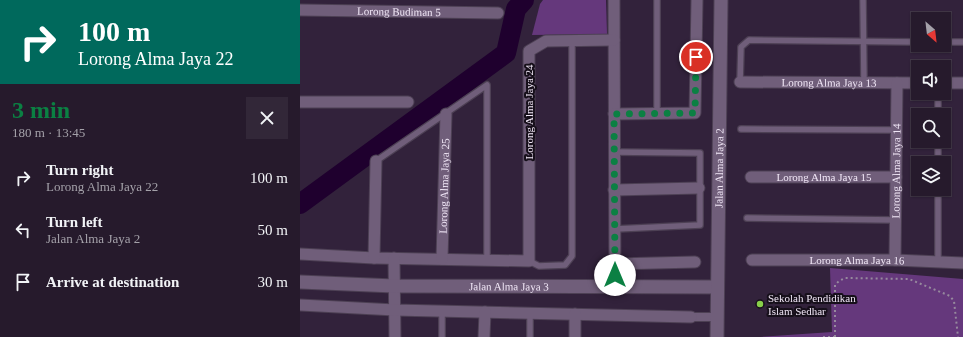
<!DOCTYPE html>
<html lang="en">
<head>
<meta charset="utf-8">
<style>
  body { margin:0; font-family:"Times New Roman",serif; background:#322738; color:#f1f3f6; height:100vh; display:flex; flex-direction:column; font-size:15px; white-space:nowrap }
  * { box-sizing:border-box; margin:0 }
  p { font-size:13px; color:#a4a1a9 }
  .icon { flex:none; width:22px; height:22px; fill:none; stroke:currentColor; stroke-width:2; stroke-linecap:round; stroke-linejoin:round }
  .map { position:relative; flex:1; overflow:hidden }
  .side { display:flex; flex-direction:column; background:#261a2c; width:300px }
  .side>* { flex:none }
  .banner { background:#00695c; color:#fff; overflow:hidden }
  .needle { width:26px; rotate:152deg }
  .tools { position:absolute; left:611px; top:12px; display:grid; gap:8px }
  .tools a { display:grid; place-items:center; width:40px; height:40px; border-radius:0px; background:#261a2c; box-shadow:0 1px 3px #0004,0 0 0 1px #423848; font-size:20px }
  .pin { position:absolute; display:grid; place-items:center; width:34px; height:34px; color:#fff; margin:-17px; border:2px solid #fff; border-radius:50%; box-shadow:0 1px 4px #0007 }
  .me { position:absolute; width:44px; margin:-22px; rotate:0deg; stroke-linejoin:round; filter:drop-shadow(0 0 3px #0008) }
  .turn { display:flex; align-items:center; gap:14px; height:84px; padding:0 12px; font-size:18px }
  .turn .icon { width:52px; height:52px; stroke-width:2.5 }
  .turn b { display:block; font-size:28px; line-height:34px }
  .round { display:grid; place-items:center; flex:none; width:42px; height:42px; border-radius:0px; background:#322738 }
  .head { display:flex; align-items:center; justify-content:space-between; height:68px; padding:0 12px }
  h1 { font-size:24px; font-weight:800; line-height:30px; color:#0b8043 }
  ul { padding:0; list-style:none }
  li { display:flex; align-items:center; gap:12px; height:52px; padding:0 12px }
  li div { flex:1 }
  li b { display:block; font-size:15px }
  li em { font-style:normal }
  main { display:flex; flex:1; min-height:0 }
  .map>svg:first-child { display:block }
</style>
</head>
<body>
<main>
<section class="side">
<div class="banner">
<div class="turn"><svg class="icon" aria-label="right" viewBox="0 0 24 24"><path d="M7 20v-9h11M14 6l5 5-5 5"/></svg><div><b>100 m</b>Lorong Alma Jaya 22</div></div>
</div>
<div class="head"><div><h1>3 min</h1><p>180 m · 13:45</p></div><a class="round"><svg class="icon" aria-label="close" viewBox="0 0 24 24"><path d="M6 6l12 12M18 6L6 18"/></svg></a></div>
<ul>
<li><svg class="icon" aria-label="right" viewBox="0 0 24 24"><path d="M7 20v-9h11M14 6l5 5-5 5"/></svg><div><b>Turn right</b><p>Lorong Alma Jaya 22</p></div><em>100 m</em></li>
<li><svg class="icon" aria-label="left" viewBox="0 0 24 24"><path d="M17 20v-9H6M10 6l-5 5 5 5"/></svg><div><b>Turn left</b><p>Jalan Alma Jaya 2</p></div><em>50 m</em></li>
<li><svg class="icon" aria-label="arrive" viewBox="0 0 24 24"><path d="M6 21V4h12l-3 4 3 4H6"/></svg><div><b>Arrive at destination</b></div><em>30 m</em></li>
</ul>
</section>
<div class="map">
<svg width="663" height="337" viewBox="0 0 663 337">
  <rect width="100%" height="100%" fill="#32223b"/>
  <g fill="#65387c">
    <path d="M243,0H306L307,34L232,35L240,4Z"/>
    <path d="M530,268L663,279V337H460L532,332Z"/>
  </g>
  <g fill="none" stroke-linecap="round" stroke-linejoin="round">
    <path stroke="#1f002e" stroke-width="20" d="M0,204L206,53L216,9L224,0"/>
    <g stroke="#4d4054" stroke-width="8">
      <g id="service">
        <path d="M563,0L564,82"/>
        <path d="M644,42H663"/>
        <path d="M440,82L441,47L449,40L618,42"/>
        <path d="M638,93V115"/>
        <path d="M357,114V0"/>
        <path d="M441,129L597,130"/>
        <path d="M638,141V163"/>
        <path d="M314,152L400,153V225L315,229"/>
        <path d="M76,161L187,85V260"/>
        <path d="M638,189V261"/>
        <path d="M447,218L595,220"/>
        <path d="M229,261L239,266L265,265L272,256V40"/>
        <path d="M142,337V311"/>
        <path d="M230,337V313"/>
      </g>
    </g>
    <g stroke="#4d4054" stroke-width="10">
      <path id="pedestrian" d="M391,317H417"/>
    </g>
    <g stroke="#4d4054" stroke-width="13">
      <g id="minor">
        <path d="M314,0L315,286"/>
        <path id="s1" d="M0,10L198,13"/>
        <path id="s2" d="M440,82L618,83"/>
        <path d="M644,83H663"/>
        <path d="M0,102H108"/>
        <path d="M314,114L395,113L397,0"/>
        <path id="s3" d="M451,177H596"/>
        <path d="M314,190L399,188"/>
        <path d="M0,254L74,258L229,261V51L246,41L314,40"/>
        <path d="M74,258L76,161"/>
        <path d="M94,258L95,337"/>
        <path id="s4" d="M142,259L146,114"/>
        <path id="s5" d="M452,260H595L663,263"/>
        <path id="s6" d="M595,260L597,83"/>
        <path d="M315,264L395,262"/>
        <path d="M0,305L95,310L391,317"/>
        <path d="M184,337L185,312"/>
        <path d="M275,337V314"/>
      </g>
    </g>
    <g stroke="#4d4054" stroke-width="15">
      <g id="tertiary">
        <path id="s7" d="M0,282L94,286L417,287"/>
        <path id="s8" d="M417,337L421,0"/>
      </g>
    </g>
    <g stroke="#96899d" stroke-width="2" stroke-dasharray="2 3" stroke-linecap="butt">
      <path d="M523,337H535"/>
      <path d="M535,337V285L539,281L545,278L609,279L650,296L654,301L658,337"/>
    </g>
    <use href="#service" stroke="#705e7a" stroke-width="5.5"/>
    <use href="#pedestrian" stroke="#705e7a" stroke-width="8"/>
    <use href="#minor" stroke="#705e7a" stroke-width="11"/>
    <use href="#tertiary" stroke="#705e7a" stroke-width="13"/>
  </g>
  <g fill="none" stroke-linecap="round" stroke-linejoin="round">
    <path stroke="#0b8043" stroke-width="7" stroke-dasharray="0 12.6" d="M315,275L314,114L395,113L396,57"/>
  </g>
  <circle fill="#88cf4a" stroke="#160f1a" stroke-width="1.5" cx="460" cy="304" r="4"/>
  <g text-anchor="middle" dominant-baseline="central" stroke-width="4" stroke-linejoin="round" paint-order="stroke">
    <g font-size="11" fill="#f0e6f6" stroke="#160f1a">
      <text stroke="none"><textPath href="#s1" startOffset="99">Lorong Budiman 5</textPath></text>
      <text stroke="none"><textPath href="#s2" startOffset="89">Lorong Alma Jaya 13</textPath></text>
      <text transform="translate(229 112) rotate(-90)">Lorong Alma Jaya 24</text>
      <text stroke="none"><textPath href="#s8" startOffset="169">Jalan Alma Jaya 2</textPath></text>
      <text stroke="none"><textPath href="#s6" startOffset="89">Lorong Alma Jaya 14</textPath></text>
      <text stroke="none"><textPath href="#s3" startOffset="73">Lorong Alma Jaya 15</textPath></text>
      <text stroke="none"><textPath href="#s4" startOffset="73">Lorong Alma Jaya 25</textPath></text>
      <text stroke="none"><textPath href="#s5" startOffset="105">Lorong Alma Jaya 16</textPath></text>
      <text stroke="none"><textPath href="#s7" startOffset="209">Jalan Alma Jaya 3</textPath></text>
    </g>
    <g font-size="11" fill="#f0e6f6" stroke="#160f1a" text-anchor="start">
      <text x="468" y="298">Sekolah Pendidikan<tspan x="468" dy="13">Islam Sedhar</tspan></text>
    </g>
  </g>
</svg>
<div class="tools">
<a><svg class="needle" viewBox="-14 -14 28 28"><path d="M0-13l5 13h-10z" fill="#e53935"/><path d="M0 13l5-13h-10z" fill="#a4a1a9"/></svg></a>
<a><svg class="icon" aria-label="sound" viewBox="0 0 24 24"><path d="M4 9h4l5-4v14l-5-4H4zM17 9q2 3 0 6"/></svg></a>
<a><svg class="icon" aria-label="search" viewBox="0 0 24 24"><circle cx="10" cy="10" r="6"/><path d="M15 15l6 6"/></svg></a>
<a><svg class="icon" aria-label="layers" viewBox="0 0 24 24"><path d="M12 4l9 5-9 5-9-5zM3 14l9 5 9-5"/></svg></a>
</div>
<div class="pin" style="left:396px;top:57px;background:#d93025"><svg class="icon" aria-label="arrive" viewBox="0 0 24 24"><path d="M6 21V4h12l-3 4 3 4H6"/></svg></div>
<svg class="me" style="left:315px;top:275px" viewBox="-20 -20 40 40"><circle r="19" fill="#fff"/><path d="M0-13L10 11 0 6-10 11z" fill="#0b8043"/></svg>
</div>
</main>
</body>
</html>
